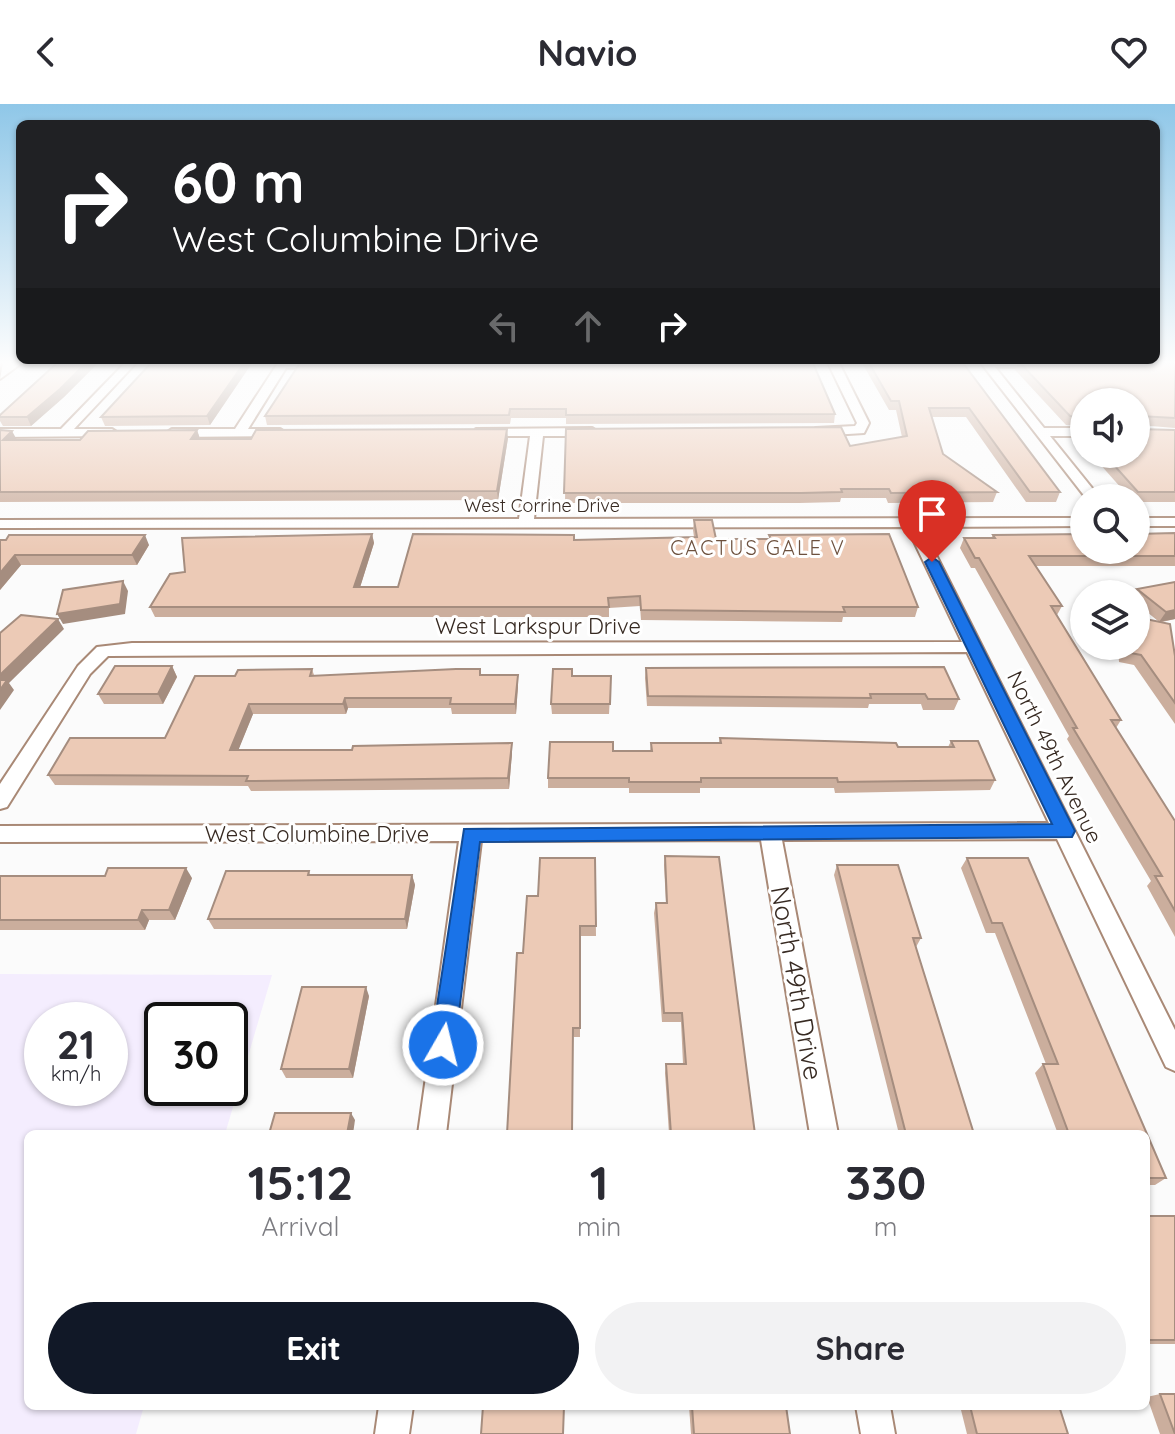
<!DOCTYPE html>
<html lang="en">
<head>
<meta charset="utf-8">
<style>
  body { margin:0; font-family:Quicksand,sans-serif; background:#f2f2f3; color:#2b2b33; height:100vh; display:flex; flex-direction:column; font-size:30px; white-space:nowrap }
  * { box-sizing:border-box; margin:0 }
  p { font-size:26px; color:#7c7c81 }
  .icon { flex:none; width:44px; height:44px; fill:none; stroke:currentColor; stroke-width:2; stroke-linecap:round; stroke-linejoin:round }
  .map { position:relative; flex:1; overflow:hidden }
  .side { position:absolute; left:24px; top:1026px; width:1126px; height:280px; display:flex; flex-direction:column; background:#fff; border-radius:12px; box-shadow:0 2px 6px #0004 }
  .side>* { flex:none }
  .guide { position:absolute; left:16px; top:16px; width:1144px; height:244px; border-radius:12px; box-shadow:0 2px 6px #0004; background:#202124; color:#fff; overflow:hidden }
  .controls { position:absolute; left:1070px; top:284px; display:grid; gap:16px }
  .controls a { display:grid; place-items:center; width:80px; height:80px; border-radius:50%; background:#fff; box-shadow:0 2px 6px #0004; font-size:40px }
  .speed { position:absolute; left:24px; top:898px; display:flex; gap:16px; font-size:40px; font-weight:700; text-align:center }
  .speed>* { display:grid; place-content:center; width:104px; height:104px; border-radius:50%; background:#fff; box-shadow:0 2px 6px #0004; line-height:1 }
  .speed small { font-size:20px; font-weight:400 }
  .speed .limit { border:4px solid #111; border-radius:12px; background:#fff; color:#111 }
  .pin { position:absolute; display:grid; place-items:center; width:68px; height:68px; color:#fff; margin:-82px -34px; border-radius:50% 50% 50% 0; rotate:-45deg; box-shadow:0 0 8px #0007 }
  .pin .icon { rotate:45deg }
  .me { position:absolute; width:88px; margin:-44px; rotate:8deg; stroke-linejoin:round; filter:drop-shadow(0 0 6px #0008) }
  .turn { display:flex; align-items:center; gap:28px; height:168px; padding:0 24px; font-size:36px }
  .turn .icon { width:104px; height:104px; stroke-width:2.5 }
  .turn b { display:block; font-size:56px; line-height:68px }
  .lanes { display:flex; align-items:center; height:76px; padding:0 24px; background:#0003; justify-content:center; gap:40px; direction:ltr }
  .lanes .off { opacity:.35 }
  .eta { display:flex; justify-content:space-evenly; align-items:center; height:136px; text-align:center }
  .eta b { font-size:48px; font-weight:700; line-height:56px }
  .button { display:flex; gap:16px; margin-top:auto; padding:16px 24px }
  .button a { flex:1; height:92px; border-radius:48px; background:#111827; color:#fff; font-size:32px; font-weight:700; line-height:92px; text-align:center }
  .button a+a { background:#f2f2f3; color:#2b2b33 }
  header { display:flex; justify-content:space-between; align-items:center; height:104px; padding:0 24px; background:#fff; font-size:36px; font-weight:700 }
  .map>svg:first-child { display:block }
</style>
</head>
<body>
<header><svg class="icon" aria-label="back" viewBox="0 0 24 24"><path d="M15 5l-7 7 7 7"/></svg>Navio<svg class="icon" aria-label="heart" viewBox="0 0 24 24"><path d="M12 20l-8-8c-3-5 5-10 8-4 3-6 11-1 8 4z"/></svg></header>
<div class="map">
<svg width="1175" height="1330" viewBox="0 0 1175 1330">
  <rect width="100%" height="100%" fill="#fbfbfb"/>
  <path fill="#f4edfe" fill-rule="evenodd" d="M0,870L272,871L225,1030H28V1302H144L136,1330H0ZM42,916H110V984H42ZM162,916H230V984H162Z"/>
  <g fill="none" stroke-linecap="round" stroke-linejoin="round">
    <g stroke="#a98976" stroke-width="4">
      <g id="minor">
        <path d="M125,259H136L74,325H112L118,329L116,332L0,333V325H61Z"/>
        <path d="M278,259L328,261L323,264H286L248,325H280L286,329L284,332L172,333L166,329L172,325H235Z"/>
        <path d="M828,259H839L869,319L864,329L816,332L810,328L816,324L855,322L857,319Z"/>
        <path d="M981,259H1047L1042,263H995L1044,324H1084V332H1050L1100,394H1086Z"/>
        <path d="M476,325L592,324L598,328L592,332H543L534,415L1084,414V422L922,423L1175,926V967L1166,963L1057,735L782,736L838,1030H810L761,736L481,737L446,1030H418L459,737L0,738V722L1049,719L967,548L108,552L90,570L7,703L0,705V680L78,562L97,543L132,539L962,538L907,423L0,424V416L519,415L530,332H480L476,331Z"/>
        <rect x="1136" y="414" width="39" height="8"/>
        <path d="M379,1302H413L409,1330H375Z"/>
        <path d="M856,1302H890L895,1330H861Z"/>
      </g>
    </g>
    <g stroke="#a98976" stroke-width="4">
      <path id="primary" d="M3,259H22L0,275Z"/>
    </g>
    <use href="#minor" fill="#fff" fill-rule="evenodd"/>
    <use href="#primary" fill="#fff" fill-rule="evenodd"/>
  </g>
  <g fill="#cbae9d">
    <path d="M57,259H98L64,293L31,322H3L0,317V311Z"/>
    <path d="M151,259H252L210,321L105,322L101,313Z"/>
    <path d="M300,259L835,310L834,319L566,320V314H511L510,320L267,321L265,312Z"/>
    <path d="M862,259H963L1060,388L1056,398H1026L966,313H932L943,350L997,388L993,398L888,399L886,394H841L840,398L799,399H565L566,325L850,342L902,333L896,306H889Z"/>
    <path d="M1018,259H1175V324L1139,321L1138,325L1175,326V398H1136V394H1130L1091,350H1136L1084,298V322L1066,321L1015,266Z"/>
    <path d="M0,326L17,336H80L197,326L200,335L508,334L498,396L0,398Z"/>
    <path d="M1082,326H1084V342L1078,335Z"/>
    <path d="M694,416L716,435H769V431L918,503L915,513H843L842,518L641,516L640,502L609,504V513H155L150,503L185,468L372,430L374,439L360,483H398L574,436L694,433L693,426Z"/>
    <path d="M1175,429V462H1036L1062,502L1057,511L1121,616L1116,624L1175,717V833L1147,782L1151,777L1067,635L1069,632L975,464H971L960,444L964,434H991L993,431Z"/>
    <path d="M0,436L149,441L137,461H21L0,486Z"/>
    <path d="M1137,485L1175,515L1162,518L1175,552V620L1134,561L1119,558L1118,542H1136L1158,517L1136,499V490H1135Z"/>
    <path d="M172,562L177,573L163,600H104L98,590Z"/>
    <path d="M944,563L959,595L954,606H923L921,600H869L868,604L647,602L645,574L646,564Z"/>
    <path d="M312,565L314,571H518V581L516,610H452L451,604H348L346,610H253L238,646H352L512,639V649L509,685L251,687L248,682L55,681L48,671L165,634L235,572Z"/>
    <path d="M611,572L609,610H552L551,600Z"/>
    <path d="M720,634L898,643H948L951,637L995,676L990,686L835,689L834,684H700V689H629V684H548V674L613,647H650L651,639H719Z"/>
    <path d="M665,752L755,1030H669L665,969L666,960H683L681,918H662L654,809L656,799H666L664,761Z"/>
    <path d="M595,754L596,832H580V933H574L523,849L538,792Z"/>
    <path d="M967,754H1028L1166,1074L1155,1081H1146V1030H1058L1035,969L1043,960H1046L995,829H986L961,764Z"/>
    <path d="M837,761L921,834L916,843L974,1030H899L834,771Z"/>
    <path d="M309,767L310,771H412L415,781L407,825H214L208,815Z"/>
    <path d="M0,772L192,774L175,816H149L145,826H0Z"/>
    <path d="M369,892L353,974H286L281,965Z"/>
    <rect x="1146" y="1112" width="29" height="128"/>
    <path d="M1160,1290L1175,1330H1160L1147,1293Z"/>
    <path d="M689,1302H786L790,1330H691Z"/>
    <path d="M960,1302H1059L1068,1330H967Z"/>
  </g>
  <g fill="#a58d7f">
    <path d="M86,259H98L64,293L31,322L27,313Z"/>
    <path d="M244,259H252L210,321L207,312Z"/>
    <path d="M507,325L508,334L498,396L497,387Z"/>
    <path d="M197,326L200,335H191Z"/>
    <path d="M12,327L17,336H3Z"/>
    <path d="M372,430L374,439L357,493L354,483Z"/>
    <path d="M145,431L149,441L137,461L132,451Z"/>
    <path d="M15,451L21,461L0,486V469Z"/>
    <path d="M123,477L128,487L125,510L63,520L57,510Z"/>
    <path d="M1175,506V515L1159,518L1166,508Z"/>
    <path d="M58,515L64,525L9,579L14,586L0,606V571Z"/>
    <path d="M172,562L177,573L163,600L158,590Z"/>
    <path d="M518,571V581L516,610L515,600Z"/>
    <path d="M345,594L348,604L346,610L343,600Z"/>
    <path d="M249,600L253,610L234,657L230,646Z"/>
    <path d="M512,639V649L509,685L508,674Z"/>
    <path d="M186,764L192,774L175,816L169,806Z"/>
    <path d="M412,771L415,781L407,825L405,815Z"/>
    <path d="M142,806L149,816L145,826L138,816Z"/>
    <path d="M366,883L369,892L353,974L349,965Z"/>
    <path d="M351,1009L355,1016L353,1030H347Z"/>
  </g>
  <g fill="#eccab6" stroke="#a58d7f" stroke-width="2">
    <path d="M57,259H86L60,285L27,313H0V311Z"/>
    <path d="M151,259H244L207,312L101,313Z"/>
    <path d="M300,259H813L835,310L566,311V305H510L509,311L265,312Z"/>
    <path d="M869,259H963L1060,388H1030L969,304H929L943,350L997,388L891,389L889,385H841L842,388L801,389H564L566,325L841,323L850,342L907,332L899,297H891Z"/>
    <path d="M1020,259H1175V314L1140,312L1138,325L1175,326V388H1138L1104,350H1136V298H1084V313L1070,312Z"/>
    <path d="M507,325L497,387L0,388V326L12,327L3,336H80L88,327L197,326L191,335H251L256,326Z"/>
    <path d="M694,416H712L716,435H771L769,431L889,430L918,503H843L845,508L641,506L640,492L608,494L609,503H150L170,470L185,468L182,434L372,430L354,483H398L413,430L574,431V436L697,433Z"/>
    <path d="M1175,429V452H1029L1062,502H1051L1121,616H1111L1175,717V807L1155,772H1162L1073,624H1077L979,454H975L964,434H995L993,431L1084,430V446H1136V430Z"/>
    <path d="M9,431H145L132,451H15L0,469V436H6Z"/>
    <path d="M123,477L120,500L57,510L63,486Z"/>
    <path d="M1175,478V506L1166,508L1137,485Z"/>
    <path d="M21,511L58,515L0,571V529Z"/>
    <path d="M1136,513L1170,520L1175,552V599L1141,551L1125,548V542H1136Z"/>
    <path d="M115,562H172L158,590H98Z"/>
    <path d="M944,563L959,595H928L925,590H870L871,594L648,592L646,564Z"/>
    <path d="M312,565L310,572L456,565H480V571H518L515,600H450L451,594H345L343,600H249L230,646H352L353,642L512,639L508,674L246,677L248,672L48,671L70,634H165L195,572H235L238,566Z"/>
    <path d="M553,565H572V572H611L610,600H551Z"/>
    <path d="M0,576H7L0,586Z"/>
    <path d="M720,634L896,639L898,643H954L951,637H978L995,676L838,678L837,674H701V678H629V674H548L550,638H613V647H652L651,639H721Z"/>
    <path d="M665,752L719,753L755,1030H671L666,960H686L682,909H664L656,799H667Z"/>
    <path d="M540,754H595L596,822H580V924H573L572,1030H507L517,849H523L527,792H538Z"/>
    <path d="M967,754H1028L1166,1074H1146V1030H1069L1043,960H1058L1002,819H992Z"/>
    <path d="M837,761H898L921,834H913L974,1030H906Z"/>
    <path d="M108,764H186L169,806H142L138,816H0V772H105Z"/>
    <path d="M226,767H309L308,771H412L405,815H208Z"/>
    <path d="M302,883H366L349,965H281Z"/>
    <path d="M275,1009H351L347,1030H269Z"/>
    <rect x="1146" y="1112" width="29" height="124"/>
    <path d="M1160,1290H1175V1330Z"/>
    <path d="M483,1302H564L563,1330H481Z"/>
    <path d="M692,1302H786L790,1330H694Z"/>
    <path d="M970,1302H1059L1068,1330H977Z"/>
  </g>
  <linearGradient id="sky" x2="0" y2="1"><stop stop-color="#8fc7e8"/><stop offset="0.58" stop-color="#fdfdfd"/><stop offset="1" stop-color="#fdfdfd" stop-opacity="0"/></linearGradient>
  <rect width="1175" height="446" fill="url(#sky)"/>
  <path fill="#1a73e8" stroke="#114b97" stroke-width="2" d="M932,453L939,458L1075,727L1072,733L480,738L455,941L452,949L443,952L435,949L431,941L464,725L1052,720L925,458Z"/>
  <g text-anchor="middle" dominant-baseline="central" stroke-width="6" stroke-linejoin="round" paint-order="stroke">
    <g font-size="18" fill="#372a22" stroke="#fff">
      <text x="542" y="401">West Corrine Drive</text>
    </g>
    <g font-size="20" letter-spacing="2" fill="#6d513e" stroke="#fff">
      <text x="758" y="443">CACTUS GALE V</text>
    </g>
    <g font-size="22" fill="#372a22" stroke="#fff">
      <text x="538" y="522">West Larkspur Drive</text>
      <text transform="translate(1055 653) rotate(64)">North 49th Avenue</text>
      <text x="317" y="730">West Columbine Drive</text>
    </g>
    <g font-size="26" fill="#372a22" stroke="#fff">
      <text transform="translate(797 879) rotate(80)">North 49th Drive</text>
    </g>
  </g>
</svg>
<div class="controls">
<a><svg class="icon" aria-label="sound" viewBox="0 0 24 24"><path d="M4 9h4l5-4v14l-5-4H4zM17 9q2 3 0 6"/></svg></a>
<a><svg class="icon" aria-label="search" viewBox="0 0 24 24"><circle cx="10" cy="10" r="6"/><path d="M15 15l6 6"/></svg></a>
<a><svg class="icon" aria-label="layers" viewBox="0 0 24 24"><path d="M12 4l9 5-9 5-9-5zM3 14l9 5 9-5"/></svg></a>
</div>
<div class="speed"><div>21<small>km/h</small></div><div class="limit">30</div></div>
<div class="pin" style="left:932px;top:458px;background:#d93025"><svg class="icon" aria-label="arrive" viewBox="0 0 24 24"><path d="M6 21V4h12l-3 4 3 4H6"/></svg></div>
<svg class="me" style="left:443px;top:941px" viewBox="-20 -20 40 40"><circle r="17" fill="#1a73e8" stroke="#fff" stroke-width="3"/><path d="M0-11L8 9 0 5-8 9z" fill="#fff"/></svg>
<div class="guide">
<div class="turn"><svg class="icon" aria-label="right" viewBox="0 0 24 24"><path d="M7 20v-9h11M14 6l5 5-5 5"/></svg><div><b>60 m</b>West Columbine Drive</div></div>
<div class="lanes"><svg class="icon off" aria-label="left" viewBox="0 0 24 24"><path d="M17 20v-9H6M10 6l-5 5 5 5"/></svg><svg class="icon off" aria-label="ahead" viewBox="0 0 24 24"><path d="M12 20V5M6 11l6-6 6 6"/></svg><svg class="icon" aria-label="right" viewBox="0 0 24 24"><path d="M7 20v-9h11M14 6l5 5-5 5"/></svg></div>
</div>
<section class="side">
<div class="eta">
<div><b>15:12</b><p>Arrival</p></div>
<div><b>1</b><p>min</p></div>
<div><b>330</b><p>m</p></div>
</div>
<div class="button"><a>Exit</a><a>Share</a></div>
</section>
</div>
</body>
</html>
